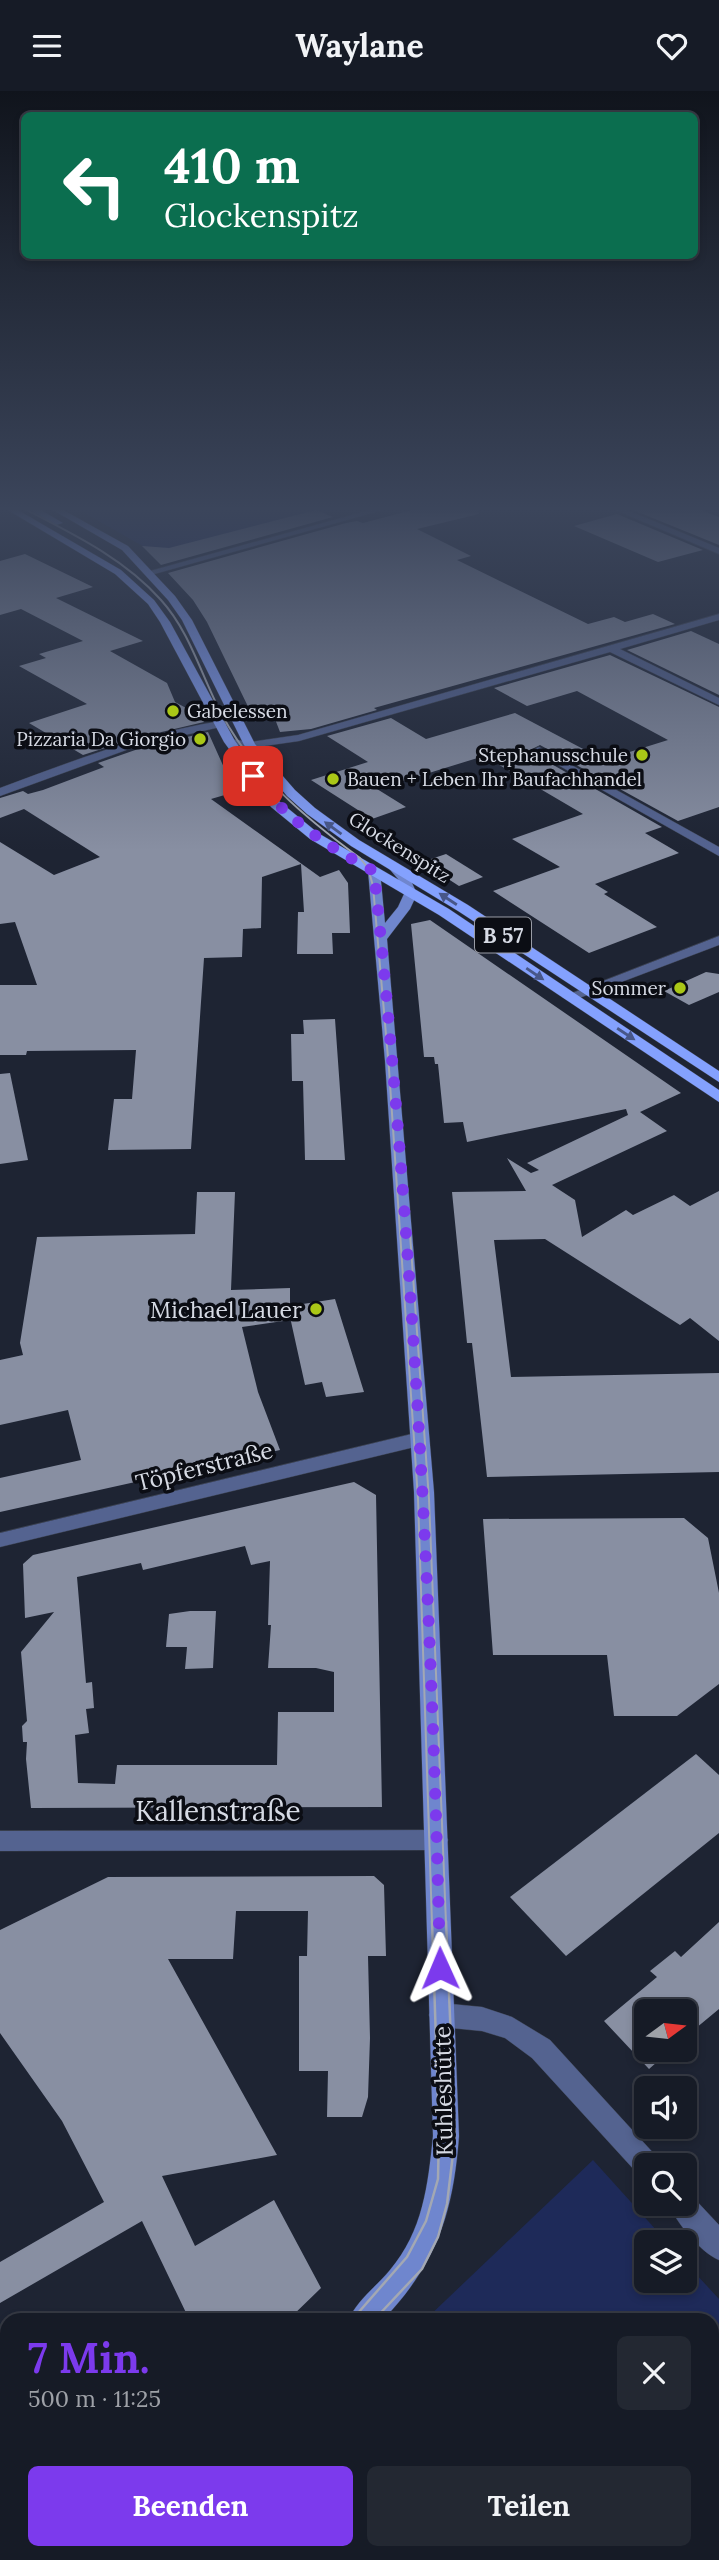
<!DOCTYPE html>
<html lang="de">
<head>
<meta charset="utf-8">
<style>
  body { margin:0; font-family:Lora,serif; background:#232832; color:#f1f3f6; height:100vh; display:flex; flex-direction:column; font-size:26px; white-space:nowrap }
  * { box-sizing:border-box; margin:0 }
  p { font-size:23px; color:#9ea1a7 }
  .icon { flex:none; width:38px; height:38px; fill:none; stroke:currentColor; stroke-width:2; stroke-linecap:round; stroke-linejoin:round }
  .map { position:relative; flex:1; overflow:hidden }
  .drawer { position:absolute; left:0px; top:2222px; width:719px; height:247px; display:flex; flex-direction:column; background:#161b26; border-radius:21px 21px 0 0; box-shadow:0 4px 10px #0003,0 0 0 2px #353943 }
  .drawer>* { flex:none }
  .banner { position:absolute; left:21px; top:21px; width:677px; height:147px; border-radius:10px; box-shadow:0 4px 10px #0003,0 0 0 2px #353943; background:#0b6e4f; color:#fff; overflow:hidden }
  .needle { width:46px; rotate:75deg }
  .buttons { position:absolute; left:634px; top:1908px; display:grid; gap:14px }
  .buttons a { display:grid; place-items:center; width:63px; height:63px; border-radius:10px; background:#161b26; box-shadow:0 4px 10px #0003,0 0 0 2px #353943; font-size:35px }
  .pin { position:absolute; display:grid; place-items:center; width:60px; height:60px; color:#fff; margin:-30px; border-radius:14px; box-shadow:0 4px 10px #0006 }
  .me { position:absolute; width:77px; margin:-38px; rotate:359deg; stroke-linejoin:round; filter:drop-shadow(0 0 5px #0008) }
  .turn { display:flex; align-items:center; gap:24px; height:147px; padding:0 28px; font-size:32px }
  .turn .icon { width:91px; height:91px; stroke-width:2.5 }
  .turn b { display:block; font-size:49px; line-height:60px }
  .round { display:grid; place-items:center; flex:none; width:74px; height:74px; border-radius:10px; background:#232832 }
  .headline { display:flex; align-items:center; justify-content:space-between; height:119px; padding:0 28px }
  h1 { font-size:42px; font-weight:700; line-height:52px; color:#7c3aed }
  .action { display:flex; gap:14px; margin-top:auto; padding:14px 28px }
  .action a { flex:1; height:80px; border-radius:10px; background:#7c3aed; color:#fff; font-size:28px; font-weight:700; line-height:80px; text-align:center }
  .action a+a { background:#232832; color:#f1f3f6 }
  header { display:flex; justify-content:space-between; align-items:center; height:91px; padding:0 28px; background:#161b26; font-size:32px; font-weight:700 }
  .map>svg:first-child { display:block }
</style>
</head>
<body>
<header><svg class="icon" aria-label="menu" viewBox="0 0 24 24"><path d="M4 6h16M4 12h16M4 18h16"/></svg>Waylane<svg class="icon" aria-label="heart" viewBox="0 0 24 24"><path d="M12 20l-8-8c-3-5 5-10 8-4 3-6 11-1 8 4z"/></svg></header>
<div class="map">
<svg width="719" height="2469" viewBox="0 0 719 2469">
  <rect width="100%" height="100%" fill="#1e2433"/>
  <g fill="#1e2a59">
    <path d="M72,415H353L186,459L148,458Z"/>
    <path d="M593,2069L667,2151H646V2189H684V2170L719,2208V2236L712,2242V2230L425,2229Z"/>
    <path d="M187,2462H571L577,2469H180Z"/>
  </g>
  <g fill="#888fa2" fill-rule="evenodd">
    <path d="M427,415H478L479,423L417,438L471,465L457,469L588,533L614,526L625,531L653,523L675,533L374,617L377,619L311,638L280,641L275,628L255,630L207,531L193,509L168,482L346,432L357,430L363,432Z"/>
    <path d="M647,415H691L719,426V454L633,419Z"/>
    <path d="M316,419L333,426L161,474L142,455L169,457Z"/>
    <path d="M617,423L703,459L658,471L574,435Z"/>
    <path d="M25,463L93,496L56,507L143,550L110,560L167,592L175,611L201,625L204,631L136,647L83,664L29,632L87,613L19,575L46,567L39,563L83,550L21,518L0,524V470Z"/>
    <path d="M691,540L719,553V604L627,559Z"/>
    <path d="M610,564L719,616V716L678,730L540,654L530,659L534,663L662,736L645,742L679,762L595,793L608,801L604,803L657,836L589,862L493,800L560,776L512,748L583,723L484,665L377,698L406,716L372,728L311,689L368,671L327,645L391,627L426,648L515,622L604,669L668,649L577,600L527,615L494,597Z"/>
    <path d="M208,641L235,701L211,708L320,786L339,779L348,792L350,842H332L333,863H297L298,821H304L301,773L262,786L261,837L243,838L242,866L204,867L191,1058L108,1059L114,1008H132L136,959L27,960L26,964H0V894H37L15,831L0,833V751L54,784L100,766L24,718L0,727V707L23,700L28,703L43,699L104,676L98,672L141,657Z"/>
    <path d="M446,763L483,786L459,795L422,771Z"/>
    <path d="M430,829L681,1002L640,1021L667,1040L552,1094L575,1109L582,1146L626,1119L633,1124L674,1104L690,1115L719,1100V1250L690,1227L680,1234L545,1148L494,1149L511,1286L719,1282V1381L487,1386L472,1252H467L452,1101L526,1100L507,1067L531,1082L539,1079L527,1072L628,1024L626,1018L467,1051L463,1031L444,1032L438,973H435L434,966H424L411,833Z"/>
    <path d="M706,881L719,883V901L689,914L664,900Z"/>
    <path d="M335,928L345,1069H305L303,990H292L291,943H304L303,929Z"/>
    <path d="M10,982L28,1069L0,1073V983Z"/>
    <path d="M197,1101H235L231,1199L290,1197V1215L335,1208L364,1301L326,1306L322,1291L305,1294L290,1226V1229L242,1236L258,1301L280,1359L0,1421V1387L81,1369L68,1319L0,1334V1269L23,1264L20,1252L37,1146L195,1143Z"/>
    <path d="M354,1391L376,1404L382,1716L31,1717L26,1668L27,1651H23L22,1635L27,1630L21,1561L54,1521L25,1527L23,1473L33,1464ZM245,1455L251,1474L270,1470L268,1534H271L268,1577H316L334,1581V1621H278L277,1674H117L115,1693L78,1692L75,1644L89,1642L86,1618L94,1617L92,1591L86,1592L77,1486L141,1472L143,1479Z"/>
    <path d="M684,1427L708,1447L719,1502V1593L677,1625H614L607,1564H493L483,1428Z"/>
    <path d="M190,1520H216L213,1577L185,1578L187,1556H166L169,1523Z"/>
    <path d="M696,1663L719,1684V1742L566,1865L510,1806Z"/>
    <path d="M374,1785L384,1794L386,1865H368L370,1947L368,2006L362,2026H327L328,1980H299V1865H307L308,1820H236L233,1868H168L277,2064L162,2085L195,2155L274,2109L321,2197L287,2230H190L142,2130L0,2212V2171L104,2111L62,2030L0,1942V1839L108,1786Z"/>
    <path d="M719,1831V1918L684,1947V1920H646V1958H672L649,1978L604,1930L657,1886L650,1880L675,1860L681,1866Z"/>
  </g>
  <g fill="none" stroke-linecap="round" stroke-linejoin="round">
    <g stroke="#3b414f" stroke-width="1">
      <g id="street">
        <path d="M384,415H397L151,484L143,482Z"/>
        <path d="M606,415H617L719,457V463Z"/>
        <path d="M719,523V529L620,558L719,607V614L610,561L299,650L250,657L224,651L230,648L250,651L298,644Z"/>
        <path d="M221,630L227,633L225,635L140,654L0,705V697C73,670 144,642 221,630Z"/>
        <path d="M539,656L719,756V765L535,661L533,659Z"/>
        <path d="M719,845V854L574,909L569,910L562,906Z"/>
        <path d="M420,1341L427,1343L429,1348L427,1353L0,1456V1442Z"/>
        <path d="M437,1739L445,1742L448,1749L445,1756L437,1759L0,1760V1740Z"/>
        <path d="M441,1912L482,1916L512,1926L550,1949L656,2065L660,2074H646V2087L638,2083L532,1967L505,1947L482,1940L441,1936L432,1932L429,1924L432,1916Z"/>
        <path d="M684,2100L690,2103L719,2134V2169C700,2161 676,2131 668,2112H684Z"/>
      </g>
    </g>
    <g stroke="#3b414f" stroke-width="1">
      <g id="secondary">
        <path d="M392,770L408,783L417,803L410,818L387,848L434,1401L459,2045C453,2123 437,2172 382,2230H348C356,2210 377,2195 390,2179C423,2140 428,2094 433,2045L414,1401L385,970L368,780L374,776L380,780L385,832L398,816L404,803L398,788L386,774Z"/>
        <path d="M106,2462H141L138,2469H104Z"/>
      </g>
    </g>
    <g stroke="#3b414f" stroke-width="1">
      <g id="primary">
        <path d="M1,415H11L121,479L154,509L170,531L235,650L279,710L318,742L449,818L719,999V1011L439,824L310,748L271,716L224,651L160,531L148,513L115,483Z"/>
        <path d="M24,415H34L63,432L56,434Z"/>
        <path d="M46,415H56L128,455L175,505L192,529L255,653L295,699L315,717L359,749L468,814L719,980V991L458,820L351,755L307,723L287,705L244,654L182,529L168,509L122,459Z"/>
      </g>
    </g>
    <use href="#street" fill="#546390" fill-rule="evenodd"/>
    <use href="#secondary" fill="#6f86ce" fill-rule="evenodd"/>
    <use href="#primary" fill="#84a1fe" fill-rule="evenodd"/>
    <g stroke="#a3a8b3" stroke-width="2">
      <path d="M19,415C69,441 123,466 161,509C190,541 201,584 221,622C254,684 304,726 360,767L368,777L373,795L389,978L418,1408L432,1832"/>
      <path d="M410,1143L429,1408L446,1832"/>
    </g>
    <g stroke="#a3a8b3" stroke-width="2.5">
      <path d="M351,2230L407,2166L426,2130L438,2088L439,2039L432,1830"/>
      <path d="M373,2230L422,2178L438,2146L447,2113L455,2046L446,1830"/>
      <path d="M105,2469L112,2462"/>
      <path d="M131,2469L138,2462"/>
    </g>
  </g>
  <defs><path id="oneway-solid" d="M-6-.8H1V-3.2L6.5 0L1 3.2V.8H-6Z" transform="scale(1.75)"/></defs>
  <g fill="#485789">
    <use href="#oneway-solid" transform="translate(333 737) rotate(-144)"/>
    <use href="#oneway-solid" transform="translate(448 808) rotate(-147)"/>
    <use href="#oneway-solid" transform="translate(535 883) rotate(34)"/>
    <use href="#oneway-solid" transform="translate(626 943) rotate(33)"/>
  </g>
  <linearGradient id="sky" x2="0" y2="1"><stop stop-color="#10141c"/><stop offset="0.55" stop-color="#3b455b"/><stop offset="1" stop-color="#3b455b" stop-opacity="0"/></linearGradient>
  <rect width="719" height="760" fill="url(#sky)"/>
  <g fill="none" stroke-linecap="round" stroke-linejoin="round">
    <path stroke="#7c3aed" stroke-width="12" stroke-dasharray="0 21.6" d="M253,685C286,728 327,755 374,780C412,1145 432,1511 440,1877"/>
  </g>
  <g fill="#aac717" stroke="#0b0d14" stroke-width="2.5">
    <circle cx="173" cy="620" r="7"/>
    <circle cx="200" cy="648" r="7"/>
    <circle cx="642" cy="664" r="7"/>
    <circle cx="333" cy="688" r="7"/>
    <circle cx="680" cy="897" r="7"/>
    <circle cx="316" cy="1218" r="7"/>
  </g>
  <g text-anchor="middle" dominant-baseline="central" stroke-width="7" stroke-linejoin="round" paint-order="stroke">
    <g font-size="19" fill="#d6dae4" stroke="#0b0d14" text-anchor="end">
      <text x="187" y="620" text-anchor="start">Gabelessen</text>
      <text x="186" y="648">Pizzaria Da Giorgio</text>
      <text x="628" y="664">Stephanusschule</text>
      <text x="347" y="688" text-anchor="start">Bauen + Leben Ihr Baufachhandel</text>
      <text x="666" y="897">Sommer</text>
    </g>
    <g font-size="19" fill="#d6dae4" stroke="#0b0d14">
      <text transform="translate(400 756) rotate(32)">Glockenspitz</text>
    </g>
    <rect fill="#0b0d14" stroke="#999ca6" stroke-width="2" x="475" y="826.5" width="56" height="35" rx="5"/>
    <g font-size="21" font-weight="bold" fill="#d6dae4">
      <text x="503" y="844">B 57</text>
    </g>
    <g font-size="23" fill="#d6dae4" stroke="#0b0d14" text-anchor="end">
      <text x="302" y="1218">Michael Lauer</text>
    </g>
    <g font-size="23" fill="#d6dae4" stroke="#0b0d14">
      <text transform="translate(204 1375) rotate(-14)">Töpferstraße</text>
      <text transform="translate(443 2000) rotate(-91)">Kuhleshütte</text>
    </g>
    <g font-size="28" fill="#d6dae4" stroke="#0b0d14">
      <text x="218" y="1720">Kallenstraße</text>
    </g>
  </g>
</svg>
<div class="buttons">
<a><svg class="needle" viewBox="-14 -14 28 28"><path d="M0-13l5 13h-10z" fill="#e53935"/><path d="M0 13l5-13h-10z" fill="#9ea1a7"/></svg></a>
<a><svg class="icon" aria-label="sound" viewBox="0 0 24 24"><path d="M4 9h4l5-4v14l-5-4H4zM17 9q2 3 0 6"/></svg></a>
<a><svg class="icon" aria-label="search" viewBox="0 0 24 24"><circle cx="10" cy="10" r="6"/><path d="M15 15l6 6"/></svg></a>
<a><svg class="icon" aria-label="layers" viewBox="0 0 24 24"><path d="M12 4l9 5-9 5-9-5zM3 14l9 5 9-5"/></svg></a>
</div>
<div class="pin" style="left:253px;top:685px;background:#d93025"><svg class="icon" aria-label="arrive" viewBox="0 0 24 24"><path d="M6 21V4h12l-3 4 3 4H6"/></svg></div>
<svg class="me" style="left:440px;top:1877px" viewBox="-20 -20 40 40"><path d="M0-17L14 15 0 8-14 15z" fill="#7c3aed" stroke="#fff" stroke-width="4"/></svg>
<div class="banner">
<div class="turn"><svg class="icon" aria-label="left" viewBox="0 0 24 24"><path d="M17 20v-9H6M10 6l-5 5 5 5"/></svg><div><b>410 m</b>Glockenspitz</div></div>
</div>
<section class="drawer">
<div class="headline"><div><h1>7 Min.</h1><p>500 m · 11:25</p></div><a class="round"><svg class="icon" aria-label="close" viewBox="0 0 24 24"><path d="M6 6l12 12M18 6L6 18"/></svg></a></div>
<div class="action"><a>Beenden</a><a>Teilen</a></div>
</section>
</div>
</body>
</html>
